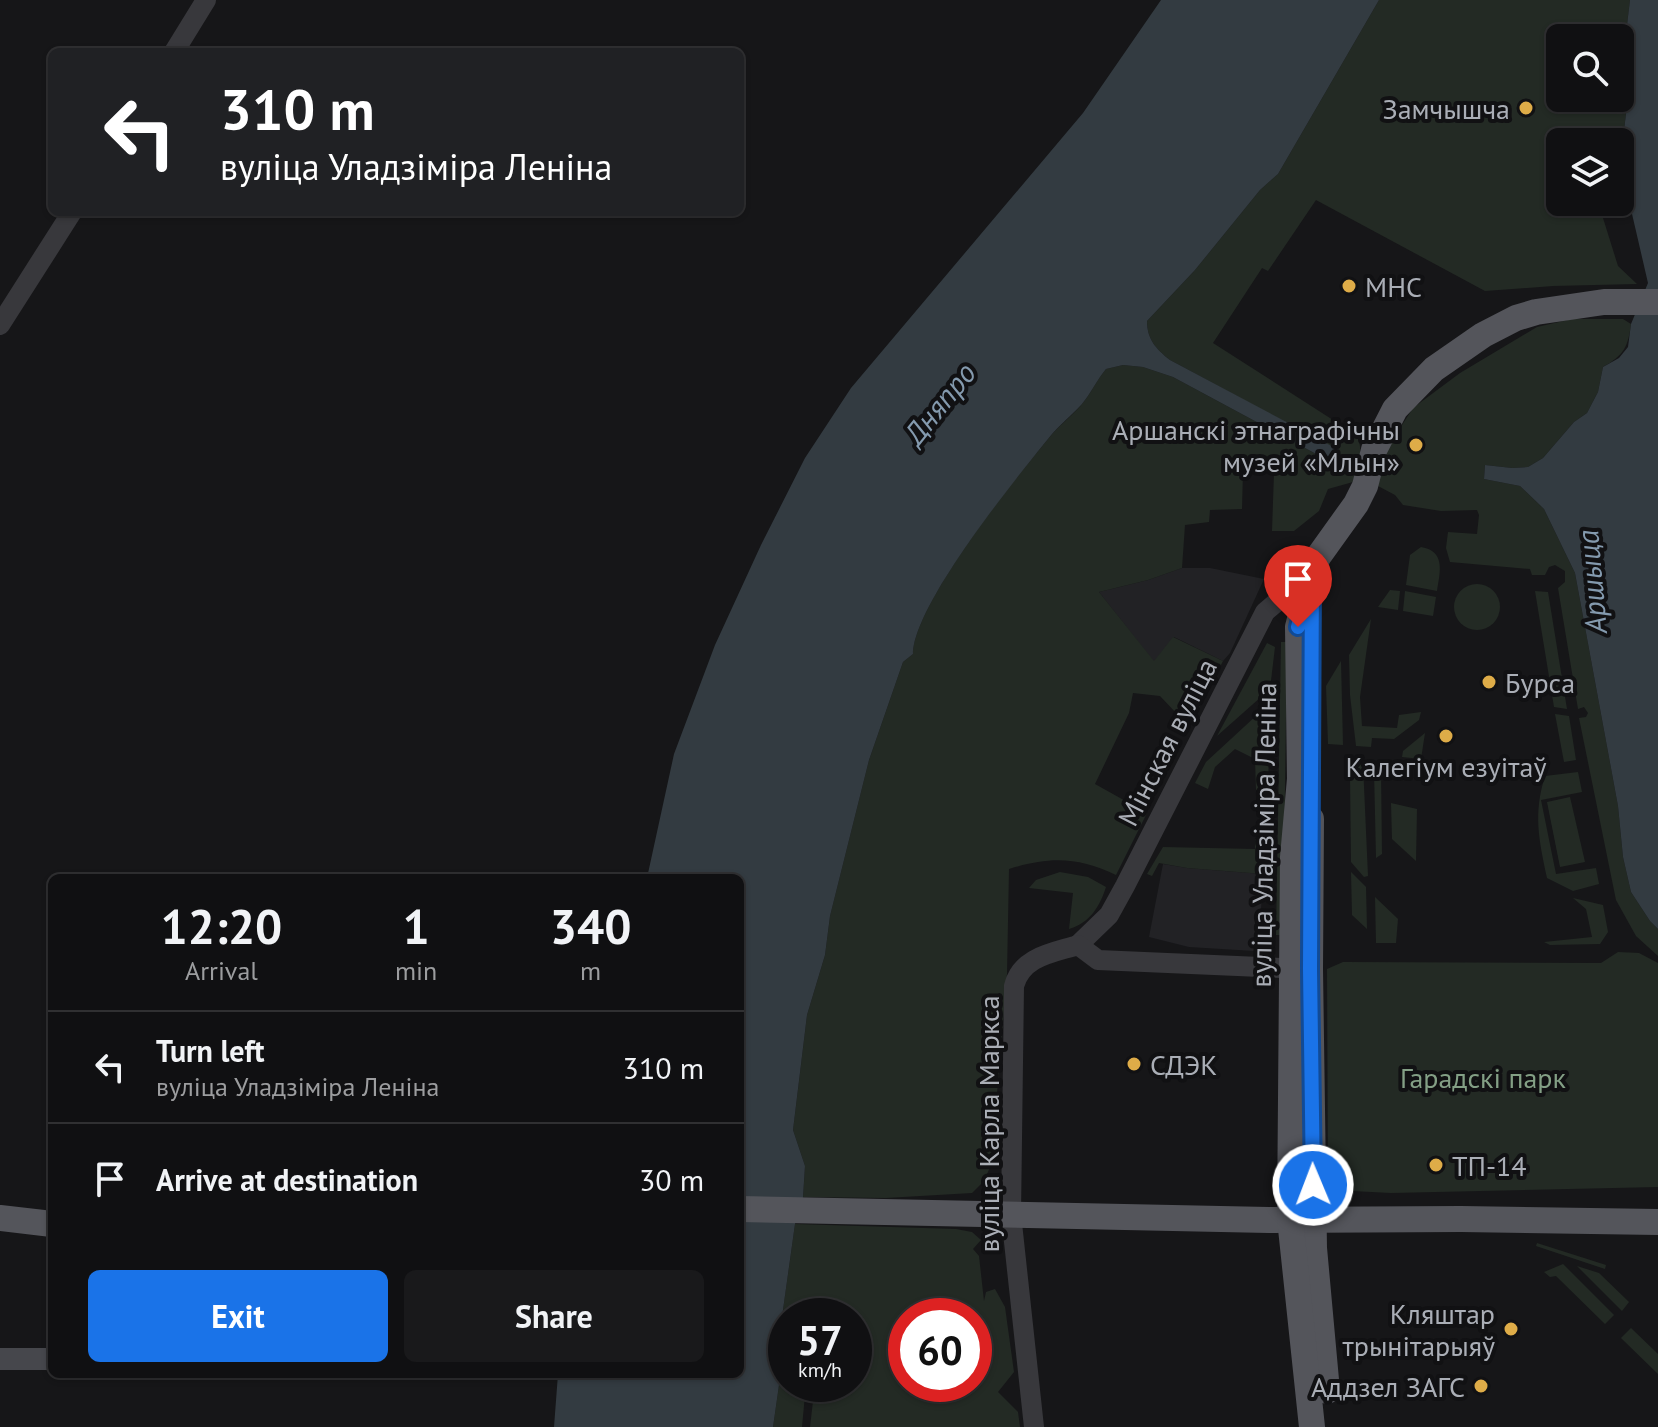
<!DOCTYPE html>
<html lang="en">
<head>
<meta charset="utf-8">
<style>
  body { margin:0; font-family:"PT Sans",sans-serif; background:#19191b; color:#f1f3f6; height:100vh; display:flex; flex-direction:column; font-size:30px; white-space:nowrap }
  * { box-sizing:border-box; margin:0 }
  p { font-size:26px; color:#9c9d9f }
  .icon { flex:none; width:44px; height:44px; fill:none; stroke:currentColor; stroke-width:2; stroke-linecap:round; stroke-linejoin:round }
  .map { position:relative; flex:1; overflow:hidden }
  .side { position:absolute; left:48px; top:874px; width:696px; height:504px; display:flex; flex-direction:column; background:#101012; border-radius:12px; box-shadow:0 2px 6px #0004,0 0 0 2px #303032 }
  .side>* { flex:none }
  .guide { position:absolute; left:48px; top:48px; width:696px; height:168px; border-radius:12px; box-shadow:0 2px 6px #0004,0 0 0 2px #303032; background:#202124; color:#fff; overflow:hidden }
  .controls { position:absolute; left:1546px; top:24px; display:grid; gap:16px }
  .controls a { display:grid; place-items:center; width:88px; height:88px; border-radius:12px; background:#101012; box-shadow:0 2px 6px #0004,0 0 0 2px #303032; font-size:40px }
  .speed { position:absolute; left:768px; top:1298px; display:flex; gap:16px; font-size:40px; font-weight:700; text-align:center }
  .speed>* { display:grid; place-content:center; width:104px; height:104px; border-radius:50%; background:#101012; box-shadow:0 2px 6px #0004,0 0 0 2px #303032; line-height:1 }
  .speed small { font-size:20px; font-weight:400 }
  .speed .limit { border:12px solid #d22; background:#fff; color:#111 }
  .pin { position:absolute; display:grid; place-items:center; width:68px; height:68px; color:#fff; margin:-82px -34px; border-radius:50% 50% 50% 0; rotate:-45deg; box-shadow:0 0 8px #0007 }
  .pin .icon { rotate:45deg }
  .me { position:absolute; width:88px; margin:-44px; rotate:359deg; stroke-linejoin:round; filter:drop-shadow(0 0 6px #0008) }
  .turn { display:flex; align-items:center; gap:28px; height:168px; padding:0 40px; font-size:36px }
  .turn .icon { width:104px; height:104px; stroke-width:2.5 }
  .turn b { display:block; font-size:56px; line-height:68px }
  .eta { display:flex; justify-content:space-evenly; align-items:center; height:136px; text-align:center }
  .eta b { font-size:48px; font-weight:800; line-height:56px }
  .primary-button { display:flex; gap:16px; margin-top:auto; padding:16px 40px }
  .primary-button a { flex:1; height:92px; border-radius:12px; background:#1a73e8; color:#fff; font-size:32px; font-weight:800; line-height:92px; text-align:center }
  .primary-button a+a { background:#19191b; color:#f1f3f6 }
  ul { padding:0; list-style:none }
  li { display:flex; align-items:center; gap:24px; height:112px; padding:0 40px; border-top:2px solid #303032 }
  li div { flex:1 }
  li b { display:block; font-size:30px }
  li em { font-style:normal }
  .map>svg:first-child { display:block }
</style>
</head>
<body>
<div class="map">
<svg width="1658" height="1427" viewBox="0 0 1658 1427">
  <rect width="100%" height="100%" fill="#161618"/>
  <g fill="#222225">
    <path d="M1182,568H1210L1264,579L1230,653L1223,661L1174,637L1154,662L1099,592L1148,580Z"/>
    <path d="M1163,864L1187,868L1263,874L1261,910L1267,911L1266,940H1255L1254,951L1189,947L1149,937Z"/>
  </g>
  <g fill="#232a24" fill-rule="evenodd">
    <path d="M1379,0H1630L1624,50L1626,114L1620,159V142H1560V202H1598L1618,266L1637,284L1553,286L1485,291L1316,200L1268,271L1262,268L1213,343L1333,420C1369,434 1362,452 1353,482L1328,489L1319,511L1294,531H1272L1274,473L1243,471L1242,509L1210,510L1209,522L1185,525L1182,568L1148,580L1099,592L1154,661L1173,637L1223,661L1193,720L1178,715L1160,696L1133,693L1129,713L1095,784L1147,813L1116,875C1079,857 1050,856 1009,869L1007,974L991,1165L984,1181L972,1193L886,1198L803,1197L805,1166L793,1130L807,1015L825,955L830,916L869,760L903,662L913,654C914,604 1014,480 1048,439C1058,426 1072,416 1082,404C1091,393 1097,380 1106,369L1123,365L1143,367L1173,377L1333,463L1339,451L1170,360C1156,349 1147,339 1147,321L1195,270L1260,190L1278,174ZM1560,38H1620V98H1560Z"/>
    <path d="M1572,319H1623L1631,324C1628,347 1624,355 1603,367L1598,392L1587,413L1574,422L1543,458L1528,467L1512,468L1485,465L1484,479L1520,486L1544,509L1575,573L1618,806L1623,857L1631,892L1650,921L1658,929V956L1636,936L1616,900L1579,718L1586,717L1588,713L1584,707L1578,709L1558,588L1565,582V571L1555,565L1549,567L1545,575H1532L1530,569L1450,562L1446,548L1448,532L1477,534L1479,515L1477,510L1441,511L1403,505L1395,495L1378,486L1382,456L1413,408L1460,373L1537,327Z"/>
    <path d="M1421,547C1446,551 1440,572 1437,591L1406,585L1410,555Z"/>
    <circle cx="1477" cy="607" r="23"/>
    <path d="M1390,590L1400,591L1398,610L1378,607Z"/>
    <path d="M1405,591L1436,597L1433,616L1403,611Z"/>
    <path d="M1535,591L1548,592L1567,709L1554,707Z"/>
    <path d="M1371,619L1360,697L1362,726L1397,728L1399,715L1421,712L1419,720L1394,739L1372,738L1371,747L1356,746L1350,695L1349,655Z"/>
    <path d="M1281,642H1287L1283,935H1276Z"/>
    <path d="M1267,643L1275,647L1270,689L1217,736Z"/>
    <path d="M1341,661L1343,745L1328,744L1326,686Z"/>
    <path d="M1270,703L1268,792L1256,790L1255,759L1235,749L1215,767L1208,789L1195,783L1206,762Z"/>
    <path d="M1555,714L1569,716L1576,760L1564,762Z"/>
    <path d="M1425,733L1421,759L1402,757L1403,751Z"/>
    <path d="M1356,764H1363L1368,876L1364,877L1351,862L1350,776Z"/>
    <path d="M1374,770H1381L1382,854L1376,858Z"/>
    <path d="M1578,772L1582,792L1541,800L1556,874L1596,868L1599,884L1573,891L1547,878C1539,840 1533,814 1545,776Z"/>
    <path d="M1570,797L1585,862L1560,867L1547,802Z"/>
    <path d="M1391,803L1417,809L1416,861L1392,839Z"/>
    <path d="M1255,839H1267L1263,874L1187,868L1159,863L1152,876L1147,874L1163,847L1255,849Z"/>
    <path d="M1060,872L1088,877L1106,887C1100,906 1090,923 1069,929L1073,893L1029,888L1036,880Z"/>
    <path d="M1351,872L1366,887L1367,929L1352,915Z"/>
    <path d="M1375,897L1398,919L1396,943H1376Z"/>
    <path d="M1573,898L1603,905L1608,932L1600,944L1550,945L1544,942L1592,937L1586,909Z"/>
    <path d="M1618,952L1639,953L1658,963V1187L1391,1193L1352,1191L1328,1177L1327,969L1343,962L1601,963Z"/>
    <path d="M795,1224L956,1229L972,1232L981,1240L973,1249L979,1256L984,1301L986,1292L995,1289L1005,1307L1014,1372L998,1392L1018,1412L1020,1427H810L815,1384H854V1316H829L830,1306L815,1303L813,1316H786V1384H806L802,1427H773L781,1371L782,1317ZM906,1316H974V1384H906Z"/>
    <path d="M1537,1243L1606,1265L1605,1269L1536,1246Z"/>
    <path d="M1563,1264L1614,1315L1605,1324L1556,1276L1550,1277L1544,1272Z"/>
    <path d="M1577,1266L1599,1273L1629,1302L1622,1311Z"/>
    <path d="M1631,1328L1658,1354V1374L1621,1338Z"/>
  </g>
  <g fill="#333b41">
    <path d="M1161,0H1379L1278,174L1260,190L1195,270L1147,321C1147,339 1156,349 1170,360L1339,450L1333,463L1173,377L1143,367L1123,365L1106,369C1097,380 1091,393 1082,404C1071,416 1058,426 1048,439C1014,481 914,604 913,654L903,662L869,760L830,916L825,955L807,1015L793,1130L805,1166L803,1197L795,1224L782,1317L781,1371L773,1427H554L558,1374H740V878H647L674,754L715,645L761,545L805,458L851,388L1083,113Z"/>
    <path d="M1630,0H1658V929L1650,921L1631,892L1623,857L1618,806L1575,573L1544,509L1520,486L1484,479L1485,465L1512,468L1528,467L1543,458L1574,422L1587,413L1598,392L1603,367L1619,358L1628,347L1631,324L1648,283L1620,162L1626,114L1624,50Z"/>
  </g>
  <g fill="none" stroke-linecap="round" stroke-linejoin="round">
    <g stroke="#38383c" stroke-width="20">
      <path d="M174,52L206,0"/>
      <path d="M0,325L72,212"/>
      <path d="M1078,945L1109,915L1125,886L1265,612L1312,572"/>
      <path d="M1034,1427L1011,1214L1014,986C1022,956 1053,953 1078,945L1098,960L1305,969"/>
    </g>
    <path stroke="#46474c" stroke-width="22" d="M0,1359H52"/>
    <g stroke="#54555b" stroke-width="26">
      <path d="M1311,819L1310,969L1314,1248L1327,1391"/>
      <path d="M740,1209L1269,1220L1461,1219L1658,1222"/>
      <path d="M0,1218L52,1224"/>
      <path d="M1312,1427L1290,1219L1293,857L1300,779L1298,627L1312,572L1318,557L1356,504L1365,486L1374,450L1395,409L1434,369L1483,335L1516,318L1536,312L1604,302H1658"/>
    </g>
  </g>
  <g fill="none" stroke-linecap="round" stroke-linejoin="round">
    <g stroke="#114b97" stroke-width="20">
      <path id="route" d="M1298,627L1312,572L1310,969L1313,1185"/>
    </g>
    <use href="#route" stroke="#1a73e8" stroke-width="14"/>
  </g>
  <g fill="#deac48" stroke="#111113" stroke-width="3">
    <circle cx="1526" cy="108" r="8"/>
    <circle cx="1349" cy="286" r="8"/>
    <circle cx="1416" cy="445" r="8"/>
    <circle cx="1489" cy="682" r="8"/>
    <circle cx="1446" cy="736" r="8"/>
    <circle cx="1134" cy="1064" r="8"/>
    <circle cx="1436" cy="1165" r="8"/>
    <circle cx="1511" cy="1329" r="8"/>
    <circle cx="1481" cy="1386" r="8"/>
  </g>
  <g text-anchor="middle" dominant-baseline="central" stroke-width="8" stroke-linejoin="round" paint-order="stroke">
    <g font-size="28" fill="#aaaeb6" stroke="#111113" text-anchor="end">
      <text x="1510" y="108">Замчышча</text>
      <text x="1365" y="286" text-anchor="start">МНС</text>
      <text x="1400" y="429">Аршанскі этнаграфічны<tspan x="1400" dy="32">музей «Млын»</tspan></text>
      <text x="1505" y="682" text-anchor="start">Бурса</text>
      <text x="1446" y="766" text-anchor="middle">Калегіум езуітаў</text>
      <text x="1150" y="1064" text-anchor="start">СДЭК</text>
      <text x="1452" y="1165" text-anchor="start">ТП-14</text>
      <text x="1495" y="1313">Кляштар<tspan x="1495" dy="32">трынітарыяў</tspan></text>
      <text x="1465" y="1386">Аддзел ЗАГС</text>
    </g>
    <g font-size="28" fill="#aaaeb6" stroke="#111113">
      <text transform="translate(1167 742) rotate(-63)">Мінская вуліца</text>
      <text transform="translate(1263 835) rotate(-89)">вуліца Уладзіміра Леніна</text>
      <text transform="translate(988 1124) rotate(-90)">вуліца Карла Маркса</text>
    </g>
    <g font-size="28" fill="#839f85" stroke="#111113">
      <text x="1483" y="1077">Гарадскі парк</text>
    </g>
    <g font-size="30" font-style="italic" fill="#849aae" stroke="#111113">
      <text transform="translate(939 403) rotate(-51)">Дняпро</text>
      <text transform="translate(1591 582) rotate(-95)">Аршыца</text>
    </g>
  </g>
</svg>
<div class="controls">
<a><svg class="icon" aria-label="search" viewBox="0 0 24 24"><circle cx="10" cy="10" r="6"/><path d="M15 15l6 6"/></svg></a>
<a><svg class="icon" aria-label="layers" viewBox="0 0 24 24"><path d="M12 4l9 5-9 5-9-5zM3 14l9 5 9-5"/></svg></a>
</div>
<div class="speed"><div>57<small>km/h</small></div><div class="limit">60</div></div>
<div class="pin" style="left:1298px;top:627px;background:#d93025"><svg class="icon" aria-label="arrive" viewBox="0 0 24 24"><path d="M6 21V4h12l-3 4 3 4H6"/></svg></div>
<svg class="me" style="left:1313px;top:1185px" viewBox="-20 -20 40 40"><circle r="17" fill="#1a73e8" stroke="#fff" stroke-width="3"/><path d="M0-11L8 9 0 5-8 9z" fill="#fff"/></svg>
<div class="guide">
<div class="turn"><svg class="icon" aria-label="left" viewBox="0 0 24 24"><path d="M17 20v-9H6M10 6l-5 5 5 5"/></svg><div><b>310 m</b>вуліца Уладзіміра Леніна</div></div>
</div>
<section class="side">
<div class="eta">
<div><b>12:20</b><p>Arrival</p></div>
<div><b>1</b><p>min</p></div>
<div><b>340</b><p>m</p></div>
</div>
<ul>
<li><svg class="icon" aria-label="left" viewBox="0 0 24 24"><path d="M17 20v-9H6M10 6l-5 5 5 5"/></svg><div><b>Turn left</b><p>вуліца Уладзіміра Леніна</p></div><em>310 m</em></li>
<li><svg class="icon" aria-label="arrive" viewBox="0 0 24 24"><path d="M6 21V4h12l-3 4 3 4H6"/></svg><div><b>Arrive at destination</b></div><em>30 m</em></li>
</ul>
<div class="primary-button"><a>Exit</a><a>Share</a></div>
</section>
</div>
</body>
</html>
